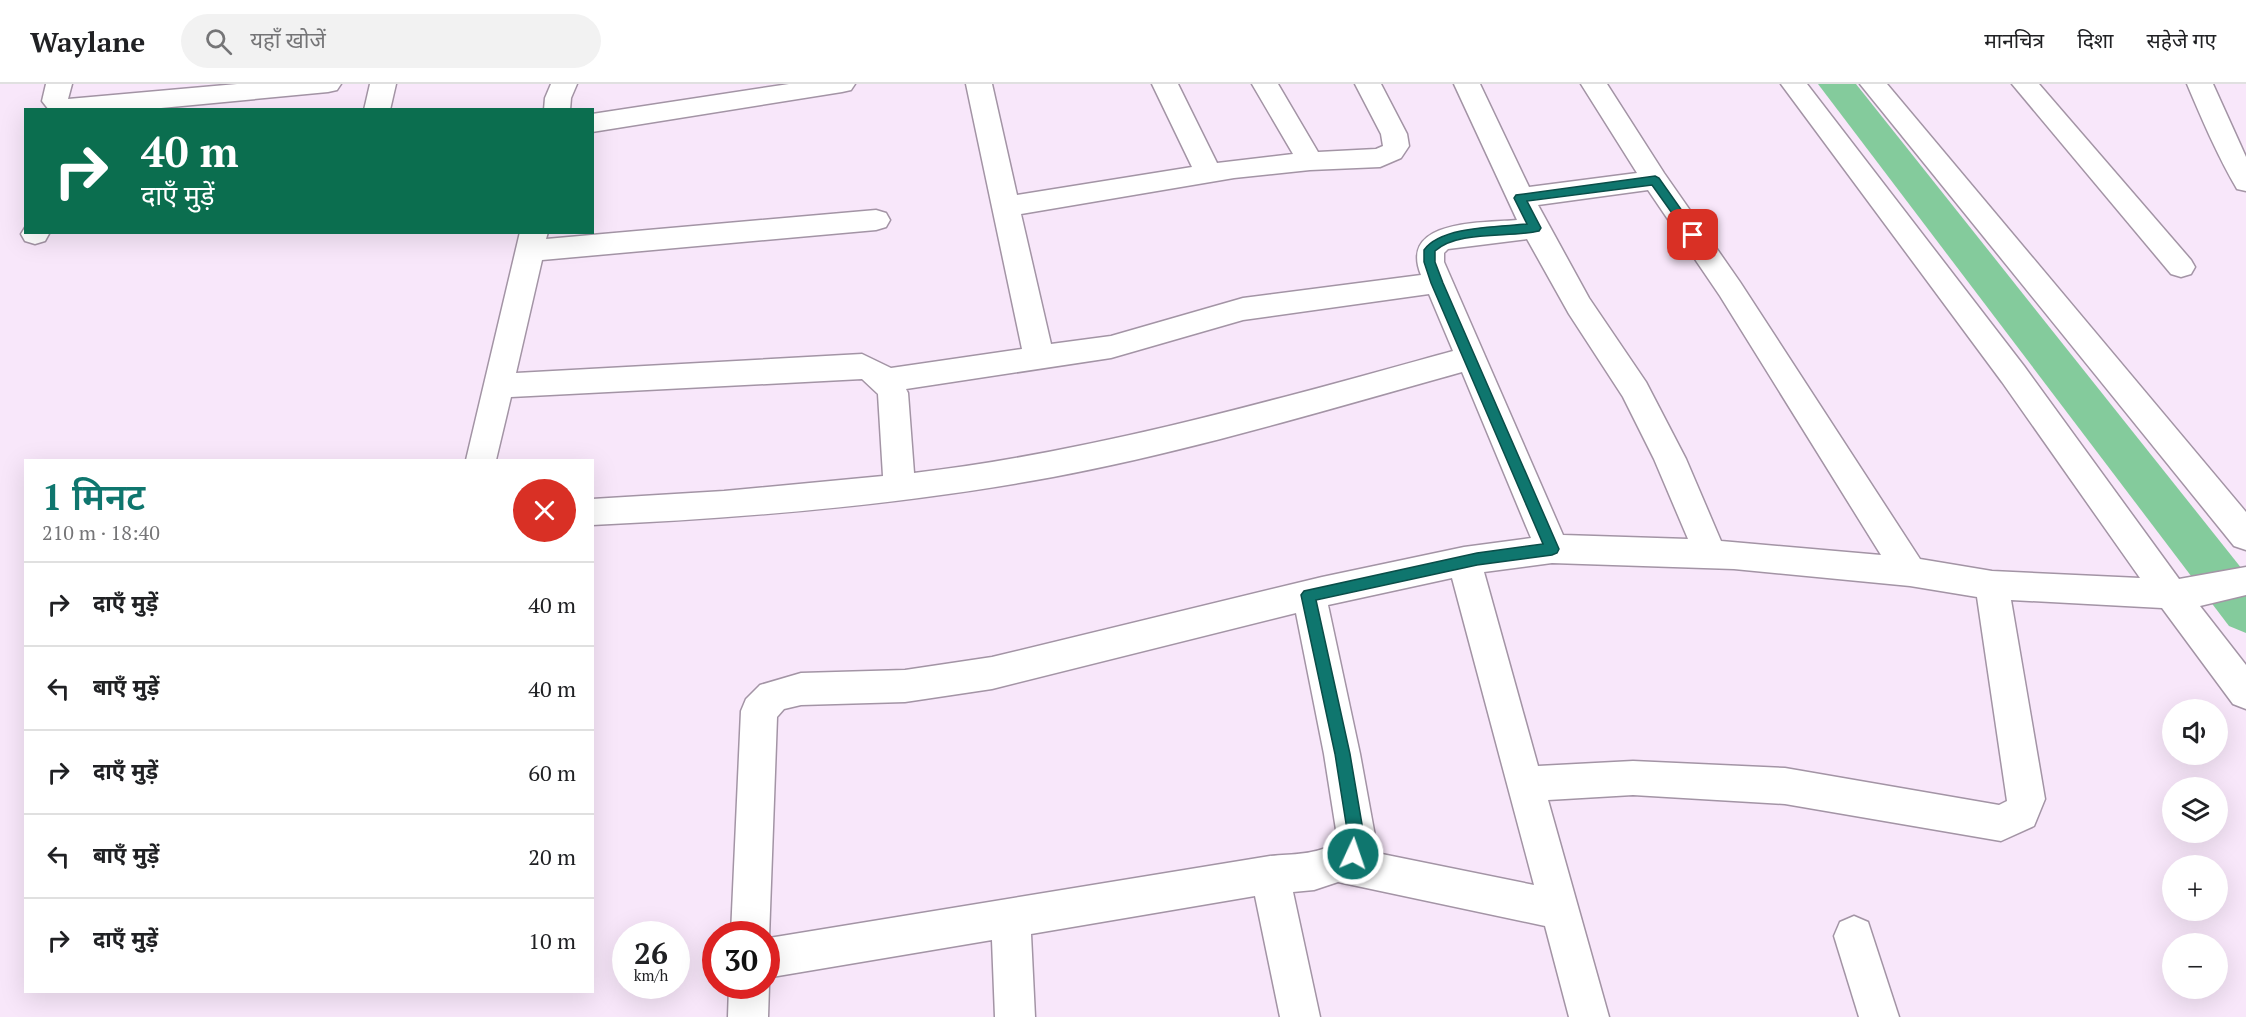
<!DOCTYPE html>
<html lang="hi">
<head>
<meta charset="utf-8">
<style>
  body { margin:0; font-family:"PT Serif","Noto Sans Devanagari",serif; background:#f2f2f2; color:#202124; height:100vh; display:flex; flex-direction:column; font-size:22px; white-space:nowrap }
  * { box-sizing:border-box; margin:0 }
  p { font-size:20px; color:#757577 }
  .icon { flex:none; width:33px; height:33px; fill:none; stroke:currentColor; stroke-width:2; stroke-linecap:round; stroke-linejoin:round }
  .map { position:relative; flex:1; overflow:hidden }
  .drawer { position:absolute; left:24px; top:375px; width:570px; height:534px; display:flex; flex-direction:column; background:#fff; border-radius:0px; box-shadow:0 6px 24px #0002 }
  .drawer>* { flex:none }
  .top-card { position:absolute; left:24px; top:24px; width:570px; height:126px; border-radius:0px; box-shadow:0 6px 24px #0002; background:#0b6e4f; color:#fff; overflow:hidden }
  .fabs { position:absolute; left:2162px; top:615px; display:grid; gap:12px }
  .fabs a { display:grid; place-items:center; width:66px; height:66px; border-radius:50%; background:#fff; box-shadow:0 6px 24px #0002; font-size:30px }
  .speed { position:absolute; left:612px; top:837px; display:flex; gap:12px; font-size:30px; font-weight:700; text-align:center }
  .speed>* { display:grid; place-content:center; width:78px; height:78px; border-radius:50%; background:#fff; box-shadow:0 6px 24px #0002; line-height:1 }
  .speed small { font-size:15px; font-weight:400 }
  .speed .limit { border:9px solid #d22; background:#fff; color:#111 }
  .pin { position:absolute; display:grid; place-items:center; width:51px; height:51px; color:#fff; margin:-26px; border-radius:12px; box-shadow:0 3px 9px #0006 }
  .me { position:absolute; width:66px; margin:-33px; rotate:3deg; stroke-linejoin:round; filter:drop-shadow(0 0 4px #0008) }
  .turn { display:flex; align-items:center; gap:21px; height:126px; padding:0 18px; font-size:27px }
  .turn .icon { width:78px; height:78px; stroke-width:2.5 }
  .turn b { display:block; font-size:42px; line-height:51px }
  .round { display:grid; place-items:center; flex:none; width:63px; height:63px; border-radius:32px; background:#f2f2f2 }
  .summary { display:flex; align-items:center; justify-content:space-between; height:102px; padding:0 18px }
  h1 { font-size:36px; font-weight:600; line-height:45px; color:#0f766e }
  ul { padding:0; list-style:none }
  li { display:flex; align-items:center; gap:18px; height:84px; padding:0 18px; border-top:2px solid #e0e0e0 }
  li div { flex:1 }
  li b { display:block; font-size:22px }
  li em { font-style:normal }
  header { display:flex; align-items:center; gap:36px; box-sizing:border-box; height:84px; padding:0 30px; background:#fff; border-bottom:2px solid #e0e0e0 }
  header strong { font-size:28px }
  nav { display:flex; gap:33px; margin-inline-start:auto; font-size:21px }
  .search { width:420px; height:54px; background:#f2f2f2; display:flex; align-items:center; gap:15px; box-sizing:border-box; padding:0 21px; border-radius:33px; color:#757577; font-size:22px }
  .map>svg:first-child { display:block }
</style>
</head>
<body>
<header>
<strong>Waylane</strong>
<div class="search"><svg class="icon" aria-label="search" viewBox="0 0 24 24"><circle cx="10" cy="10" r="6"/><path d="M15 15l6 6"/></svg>यहाँ खोजें</div>
<nav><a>मानचित्र</a><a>दिशा</a><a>सहेजे गए</a></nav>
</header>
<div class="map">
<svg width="2246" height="933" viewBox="0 0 2246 933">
  <rect width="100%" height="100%" fill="#f8e7fa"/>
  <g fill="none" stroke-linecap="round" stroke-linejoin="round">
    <path fill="#84cb9c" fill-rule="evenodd" d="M1818,0H1856L2246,490V549L2229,542Z"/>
    <g stroke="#a394a5" stroke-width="3">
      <g id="minor">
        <path d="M46,0H72L68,15L237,0H341L337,6L328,8L140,26H49L42,17Z"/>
        <path d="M370,0H396L390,26H364Z"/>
        <path d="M551,0H577L571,14L570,26H544L545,14Z"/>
        <path d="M789,0H855L851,6L842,8L592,48V30Z"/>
        <path d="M966,0H992L1017,111L1192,83L1152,0H1178L1217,79L1293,70L1252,0H1278L1318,68L1376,65L1383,62L1381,50L1355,0H1381L1407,50L1409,62L1401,74L1380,83L1310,86L1234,94L1021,130L1051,260L1111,252L1243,214L1421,191C1398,135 1483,139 1517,136L1454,0H1480L1529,103L1637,89L1581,0H1607L1664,89L1740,198L1920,475L1992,487L2140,494L2002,298L1781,0H1807L2024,282L2179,495L2246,483V511L2200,522L2246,581V625L2233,620L2162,524L2011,516L2045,715L2034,742L2001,757L1785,720L1633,711L1548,716L1609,933H1569L1545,842L1338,798L1314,806L1293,808L1320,933H1280L1255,812L1031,850L1035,933H995L992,856L766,894V850H731L741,627L746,615L760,601L801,589L905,586L992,573L1322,493L1464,463L1531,454L1462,288C1326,326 1191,367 1053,393C901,421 747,434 592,441V415L724,407L883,392L878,310L862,295L511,313L496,376H466L520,148H548L546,155L876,126L886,129L890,136L886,143L876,146L542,176L516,289L862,270L891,284L1022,265ZM1648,106L1720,212L1881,471L1721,457L1686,375L1646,298L1589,214L1538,121ZM1527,155L1569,230L1623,313L1654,375L1688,455L1563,451L1444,178V169L1448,165ZM1429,210L1453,267C1275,316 1098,367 914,389L908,309L906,305L1111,274L1243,236ZM1552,479L1734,485L1910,502L1977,513L2007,717L1999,721L1785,684L1633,677L1538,682L1484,488ZM1452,494L1534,801L1372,768L1375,752L1360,670L1328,521ZM1296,529L1324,670L1337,752L1336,759C1316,771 1292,770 1270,772L769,854L777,633L784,625L801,621L905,618L992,605Z"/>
        <path d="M1860,0H1887L2246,428V466L2234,462Z"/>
        <path d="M2012,0H2039L2191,176L2195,183L2191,190L2181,193L2171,190Z"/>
        <path d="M2187,0H2213L2246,73V107L2237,105C2217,71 2202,35 2187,0Z"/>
        <path d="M26,142V148H50L45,157L35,160L25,157L21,150Z"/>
        <path d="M1854,832L1868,838L1899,933H1859L1834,852L1840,838Z"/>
        <path d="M766,896L769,902L768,933H728L729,902H766Z"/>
      </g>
    </g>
    <use href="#minor" fill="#fff" fill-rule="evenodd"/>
  </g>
  <path fill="#0f766e" stroke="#0a4d48" stroke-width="1.5" d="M1655,92L1659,94L1697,148V153H1689L1652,101L1527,117L1541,144L1539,147C1510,154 1457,146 1435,167V178L1443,199L1559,465L1557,469L1552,471L1477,481L1316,516L1350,670L1364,752L1358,775L1353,777L1347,775L1345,770L1348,752L1335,670L1301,511L1304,507L1477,469L1543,460L1431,199L1424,178V166C1441,142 1499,143 1527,140L1514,114L1516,111Z"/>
</svg>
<div class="fabs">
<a><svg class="icon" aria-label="sound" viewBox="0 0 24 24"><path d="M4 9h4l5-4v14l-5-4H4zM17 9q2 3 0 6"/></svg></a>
<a><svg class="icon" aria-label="layers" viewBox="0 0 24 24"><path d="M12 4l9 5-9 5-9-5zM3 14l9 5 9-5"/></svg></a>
<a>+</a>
<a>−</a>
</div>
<div class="speed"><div>26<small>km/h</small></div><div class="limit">30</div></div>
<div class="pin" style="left:1693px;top:151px;background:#d93025"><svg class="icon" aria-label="arrive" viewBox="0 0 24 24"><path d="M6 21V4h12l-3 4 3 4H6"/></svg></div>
<svg class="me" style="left:1353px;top:770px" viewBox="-20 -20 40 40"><circle r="17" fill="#0f766e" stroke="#fff" stroke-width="3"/><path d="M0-11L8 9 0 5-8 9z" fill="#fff"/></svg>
<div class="top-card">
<div class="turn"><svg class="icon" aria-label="right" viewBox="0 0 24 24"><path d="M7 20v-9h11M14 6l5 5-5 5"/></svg><div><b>40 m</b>दाएँ मुड़ें</div></div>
</div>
<section class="drawer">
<div class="summary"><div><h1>1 मिनट</h1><p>210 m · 18:40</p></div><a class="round" style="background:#d93025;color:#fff"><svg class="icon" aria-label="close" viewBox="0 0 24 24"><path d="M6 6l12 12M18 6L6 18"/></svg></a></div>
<ul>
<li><svg class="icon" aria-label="right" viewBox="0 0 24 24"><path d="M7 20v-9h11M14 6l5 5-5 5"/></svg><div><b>दाएँ मुड़ें</b></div><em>40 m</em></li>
<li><svg class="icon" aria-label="left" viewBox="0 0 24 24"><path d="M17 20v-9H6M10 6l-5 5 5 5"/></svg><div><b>बाएँ मुड़ें</b></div><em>40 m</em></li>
<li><svg class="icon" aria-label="right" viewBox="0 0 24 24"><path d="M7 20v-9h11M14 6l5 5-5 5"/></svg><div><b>दाएँ मुड़ें</b></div><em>60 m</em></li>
<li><svg class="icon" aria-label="left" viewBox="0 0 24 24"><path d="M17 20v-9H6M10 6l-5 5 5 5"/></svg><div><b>बाएँ मुड़ें</b></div><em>20 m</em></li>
<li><svg class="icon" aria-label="right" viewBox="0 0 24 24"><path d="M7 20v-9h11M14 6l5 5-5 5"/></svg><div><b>दाएँ मुड़ें</b></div><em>10 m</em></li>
</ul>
</section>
</div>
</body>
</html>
